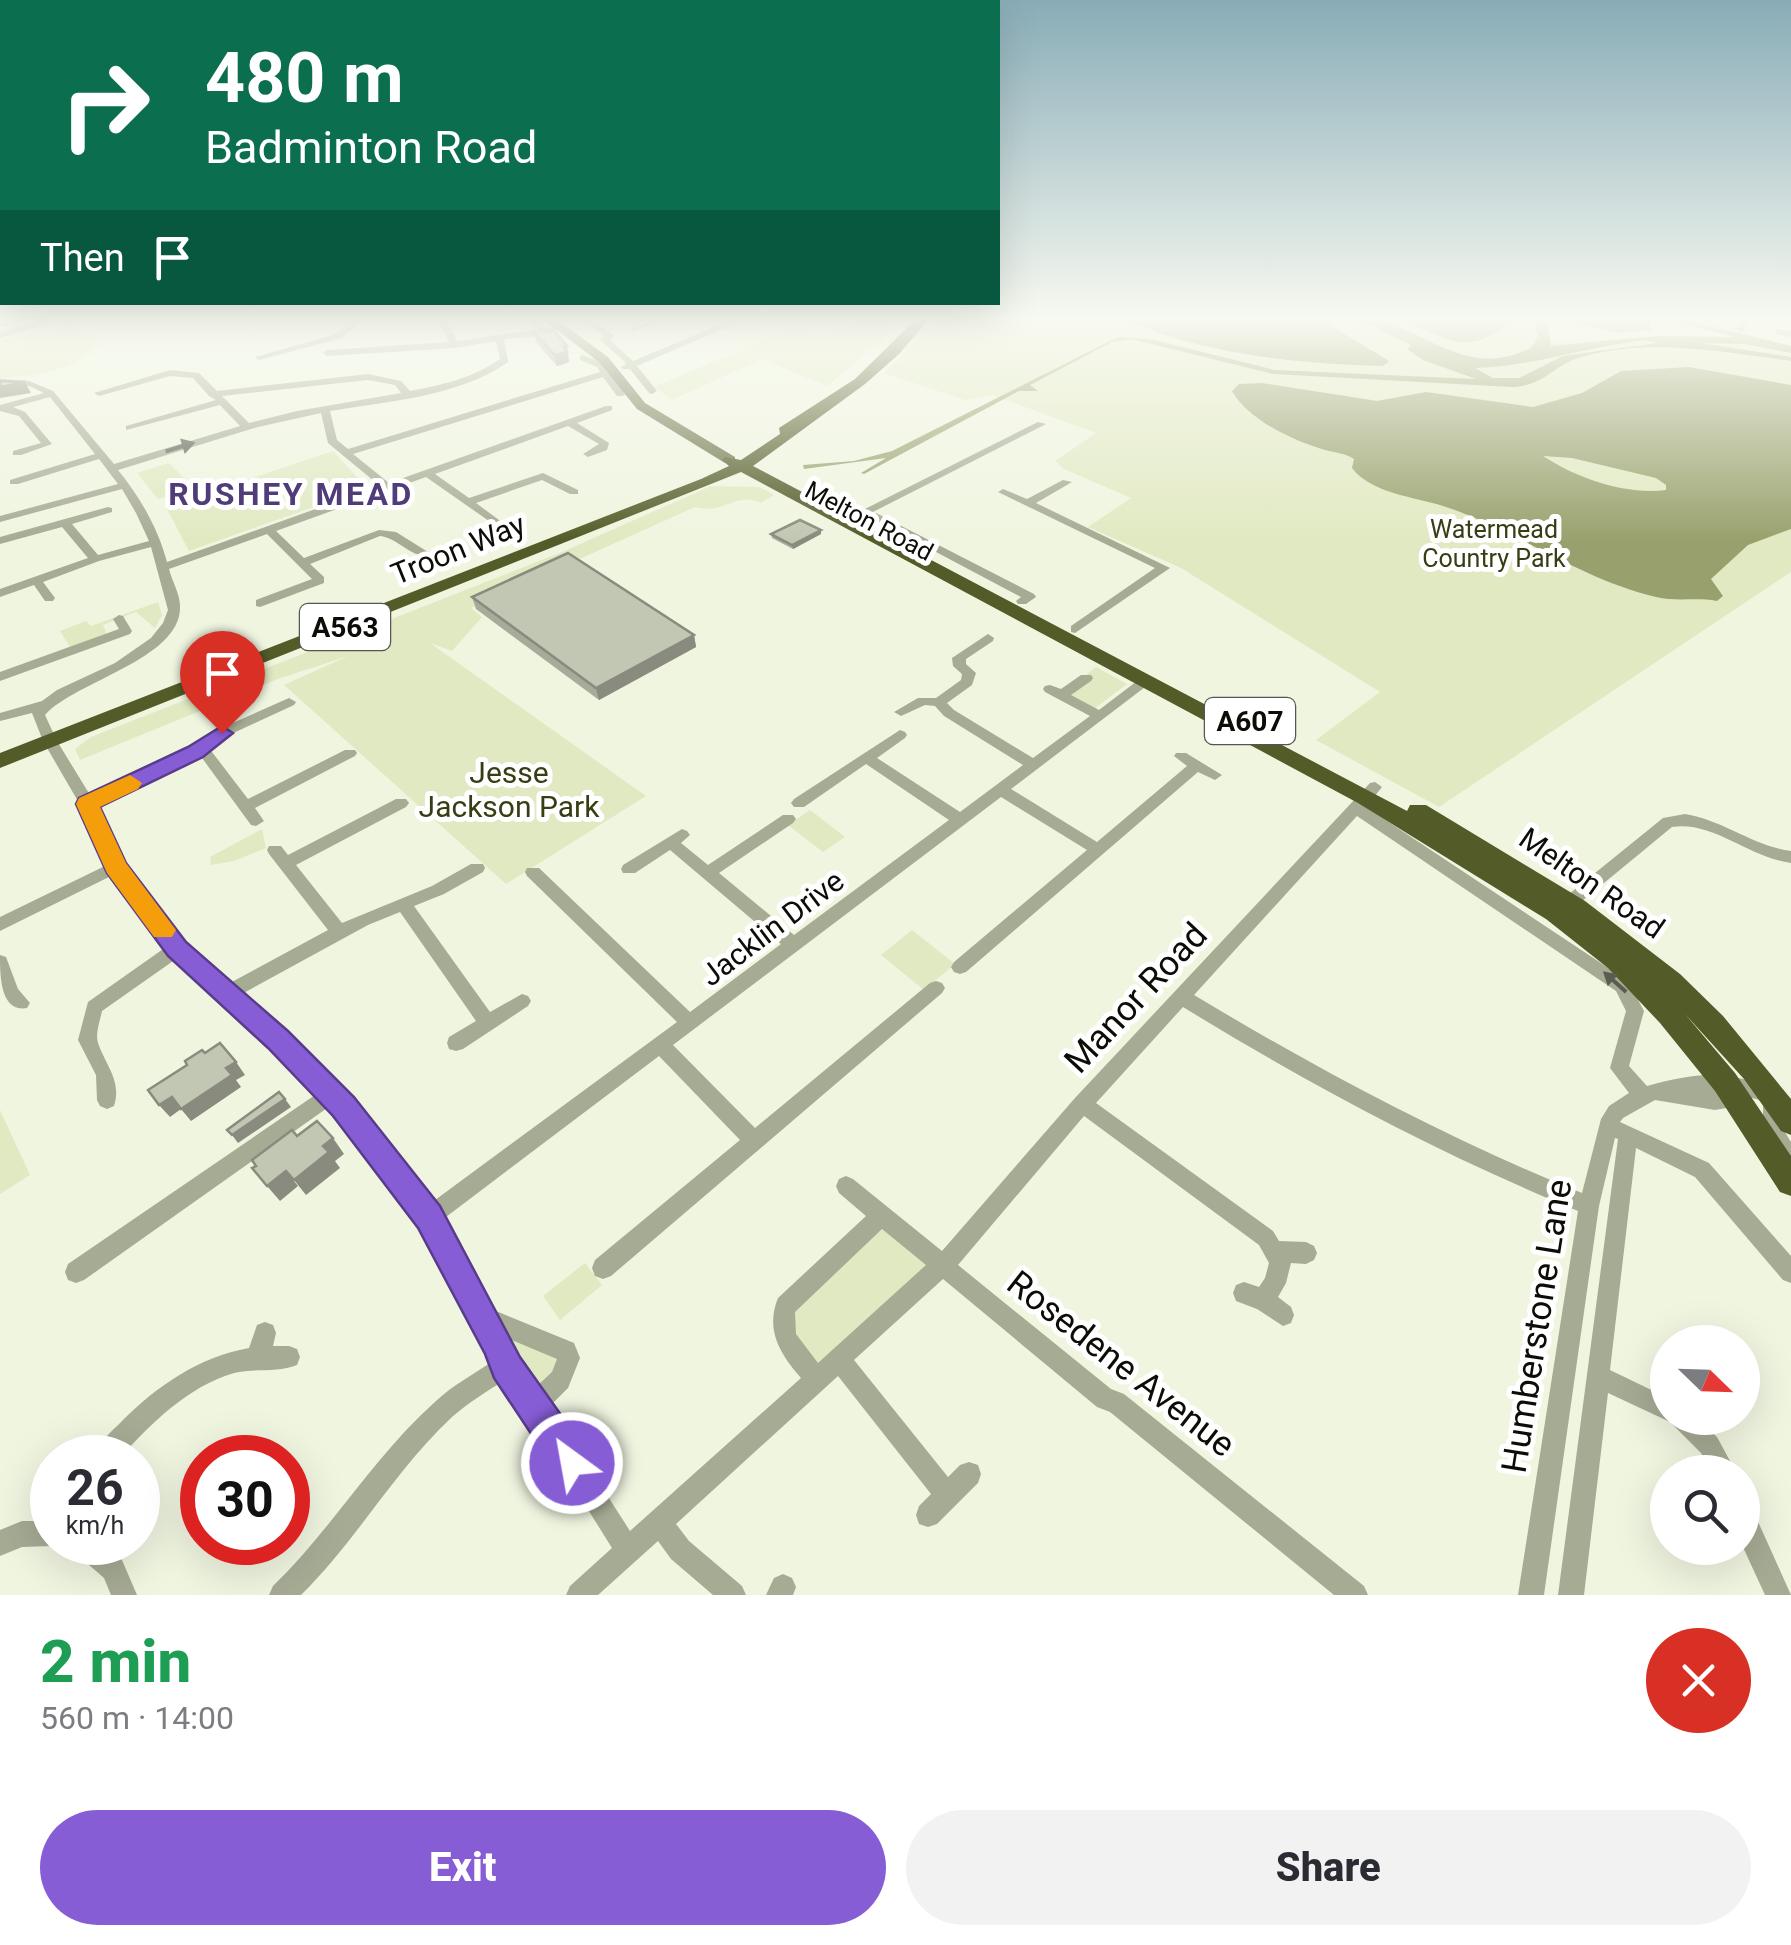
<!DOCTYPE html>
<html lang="en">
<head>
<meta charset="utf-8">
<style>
  body { margin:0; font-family:Roboto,sans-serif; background:#f2f2f3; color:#2b2b33; height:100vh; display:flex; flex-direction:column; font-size:38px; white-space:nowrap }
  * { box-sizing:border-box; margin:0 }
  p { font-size:32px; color:#7c7c81 }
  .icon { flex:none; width:55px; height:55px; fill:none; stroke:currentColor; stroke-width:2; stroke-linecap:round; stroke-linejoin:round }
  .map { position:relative; height:1595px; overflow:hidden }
  .details { display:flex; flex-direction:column; background:#fff; flex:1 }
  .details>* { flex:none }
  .top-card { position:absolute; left:0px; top:0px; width:1000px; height:305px; box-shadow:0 10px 40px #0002; background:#0b6e4f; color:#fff; overflow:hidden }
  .needle { width:65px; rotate:113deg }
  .controls { position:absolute; left:1650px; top:1325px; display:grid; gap:20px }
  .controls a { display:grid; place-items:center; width:110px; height:110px; border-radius:50%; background:#fff; box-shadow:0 10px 40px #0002; font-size:50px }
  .speed { position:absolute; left:30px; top:1435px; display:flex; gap:20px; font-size:50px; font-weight:700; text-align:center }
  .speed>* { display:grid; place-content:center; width:130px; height:130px; border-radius:50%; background:#fff; box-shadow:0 10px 40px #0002; line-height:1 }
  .speed small { font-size:25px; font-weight:400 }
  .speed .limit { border:15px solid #d22; background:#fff; color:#111 }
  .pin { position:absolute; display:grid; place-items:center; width:85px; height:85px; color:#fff; margin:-102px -42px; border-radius:50% 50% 50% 0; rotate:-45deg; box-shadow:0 0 10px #0007 }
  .pin .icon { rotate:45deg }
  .me { position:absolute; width:110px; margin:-55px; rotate:328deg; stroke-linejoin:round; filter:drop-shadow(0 0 8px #0008) }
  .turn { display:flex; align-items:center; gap:35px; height:210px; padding:0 40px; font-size:45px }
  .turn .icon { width:130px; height:130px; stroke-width:2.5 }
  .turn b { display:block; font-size:70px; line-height:85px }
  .then { display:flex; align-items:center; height:95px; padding:0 40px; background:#0003; gap:20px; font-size:38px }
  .round { display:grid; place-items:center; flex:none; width:105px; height:105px; border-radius:52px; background:#f2f2f3 }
  .head { display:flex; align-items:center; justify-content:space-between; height:170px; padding:0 40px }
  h1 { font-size:60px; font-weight:800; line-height:75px; color:#1e9e55 }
  .action { display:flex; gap:20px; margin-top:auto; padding:20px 40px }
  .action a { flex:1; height:115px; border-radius:60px; background:#875dd6; color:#fff; font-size:40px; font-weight:800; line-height:115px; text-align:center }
  .action a+a { background:#f2f2f3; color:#2b2b33 }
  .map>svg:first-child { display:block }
</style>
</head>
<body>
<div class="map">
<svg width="1791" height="1595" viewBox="0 0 1791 1595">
  <rect width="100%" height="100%" fill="#f0f5e0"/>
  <g fill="#e1e9c2">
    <path d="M861,317H898L885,339L827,386L762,359L672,400L654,387L794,327L822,337Z"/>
    <path d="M934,317H1552L1543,341L1691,338L1791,349V572L1439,807L1316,740L1380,692L1181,568L1088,527L1131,498L1064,469L1055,461L1096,433L992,395L965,400L884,373L919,339Z"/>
    <path d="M67,329L95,335L99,342C82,371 31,376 0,378V339Z"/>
    <path d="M333,451L367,488L189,551L166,507Z"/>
    <path d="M169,463L194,488L158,499L137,473Z"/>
    <path d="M711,486L759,487L774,495L761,503C734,491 727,515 695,507L471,608L482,617L452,651L430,643L646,796L506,884L284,685L348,656L278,679L80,760L75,749L91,737L562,552Z"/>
    <path d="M158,602L162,615L155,628L136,612L103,625L108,637L72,650L60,631L86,621L91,626Z"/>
    <path d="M1096,667L1127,684L1091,711L1061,695Z"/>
    <path d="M810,810L845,837L823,852L788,825Z"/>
    <path d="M262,829L266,848L234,861L211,865L210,857Z"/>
    <path d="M912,930L955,964L924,990L881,955Z"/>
    <path d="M0,1110L30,1175L0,1194Z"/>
    <path d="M881,1216L942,1268L817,1379L782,1316Z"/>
    <path d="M585,1263L602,1285L560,1320L543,1296Z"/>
    <path d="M506,1325L566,1351L535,1404L506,1366Z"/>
  </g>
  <g fill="#98a16d" fill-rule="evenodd">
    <path d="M1130,317H1317L1389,361L1383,366C1302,364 1207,355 1131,322Z"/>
    <path d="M1353,317C1419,317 1459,384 1531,348L1538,336L1535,326L1541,317H1555L1548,324L1551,346L1656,336L1734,337L1664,319H1649L1651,330L1617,333L1578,324L1587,317H1674L1791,346V353L1745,344L1701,343L1791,357V361C1720,352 1648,337 1578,358C1553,366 1544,386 1512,387L1273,374L1131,339L1112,342L1030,385L1038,391H1019L864,474L861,473L886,458L804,469L803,465L854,461L892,451L1118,337L1150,339L1275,370L1476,379L1423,360L1407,349L1411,345ZM1646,340L1657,343L1563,356L1519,378H1493L1475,368C1531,367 1589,346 1646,340Z"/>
    <path d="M1397,317H1514C1470,361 1446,338 1397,317Z"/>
    <path d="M1689,367L1791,385V529L1748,545L1711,579L1723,596L1717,601C1697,597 1676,602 1656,597C1579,579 1517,530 1443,506C1414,497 1371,493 1352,468L1354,459C1345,453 1336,453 1325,450C1294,441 1248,420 1232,391L1239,384L1262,383L1377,401L1426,392L1533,407L1582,393L1621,371ZM1543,456L1572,458L1656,478L1666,485V490C1624,495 1577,478 1543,456Z"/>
  </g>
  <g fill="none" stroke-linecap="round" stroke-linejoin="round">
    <g stroke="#98a16d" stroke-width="2.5">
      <path d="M0,326L33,317"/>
      <path d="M633,330L665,317"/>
    </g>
    <g fill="#a6ab94" fill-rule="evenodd">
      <path d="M51,317H89L66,325L60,320L0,338V332Z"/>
      <path d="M357,317H367L342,338L259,360L255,357L336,334Z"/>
      <path d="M437,317H445L457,341L538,329L523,317H533L547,328L562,325L566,328L548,335L504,339L508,362C458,397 389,401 330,411L337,440L348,449L600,372L597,367L580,360V356L583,355L603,363L608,369H615V373L611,374L625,394L623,396H617L603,377L353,454L389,483L606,406H612V410L577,423L609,443L607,450L588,457L583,454L599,444L568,426L435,474L469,498L543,473L578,490V494H570L542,480L476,503L503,523V527L499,528L426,477L276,531L304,558L379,530L396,532L428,552V556C410,557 398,538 380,536L310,564L324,577V583L260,607L256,606V600L312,579L267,534L169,569C172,581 180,594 180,606C182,659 75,681 45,715L57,741L90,795L191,749L217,730L289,698L296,702L294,705L227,736L208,750L212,752L248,799L345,750H355L357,753L355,756L255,808L264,821L256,826L251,825L202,758L197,757L96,805L123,864L183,944L228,984L328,930L269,854L267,850L269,846H281L288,855L396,799H406L409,803L406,807L296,865L342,923L432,886L471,864H483L485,868L483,872L444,894L414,906L490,1012L522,994L528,996L531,1001L528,1006L463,1049L456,1051L449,1049L447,1043L449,1037L476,1021L400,912L368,925L240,995L284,1033L351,1101L431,1203L677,1022L527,876L525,872L527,868H539L690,1012L781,944L670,850L635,873H623L621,869L623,865L682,829L687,831L690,835L681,843L708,865L783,815H793L796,819L793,823L719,873L794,935L949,820L866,764L804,807H794L791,803L794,799L900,730L905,732L907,735L905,738L877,758L960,812L1023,765L944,716L935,706L925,705L901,716L894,712L918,698H936L961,680L962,674L953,666L952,658L988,634L994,638L993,641L966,659V664L976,673L972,685L947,703L954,710L1033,758L1090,716L1045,692L1043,689L1045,686L1050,685L1061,689L1081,675H1091L1093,678L1091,681L1071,695L1099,710L1141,678L1146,677L1153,681L1011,789L1097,842L1187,766L1174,756L1176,753H1186L1222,775L1215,780L1198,772L966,972L960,974L954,972L951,967L954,962L1087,850L1001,797L673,1045L755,1128L930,983L936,981L942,983L945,988L942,993L611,1276L603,1279L595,1276L592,1268L595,1260L740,1140L659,1056L442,1220L491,1309L574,1343L580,1358L568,1388L550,1406L630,1531L801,1378C780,1354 765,1330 778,1298L866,1216L839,1193L836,1186L839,1179L846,1176L853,1179L942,1251L1075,1098L1370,783L1375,782L1382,787L1366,807L1628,981L1644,1011L1629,1066L1647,1086C1698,1072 1723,1070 1774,1088L1783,1100V1129L1791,1142V1170L1784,1168L1763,1130V1101L1745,1096L1744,1105L1715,1110L1655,1100L1623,1118L1620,1122L1709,1163L1791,1256V1283L1783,1280L1695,1177L1636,1148L1610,1370L1668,1398V1418H1697L1717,1437L1736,1472H1711L1701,1453L1670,1422L1608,1393L1584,1595H1558L1618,1139L1615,1138L1599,1206L1544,1595H1518L1578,1211C1440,1154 1310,1085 1183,1007L1096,1103L1273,1231L1279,1241L1306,1242L1314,1246L1317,1253L1314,1260L1306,1264L1291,1263L1286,1283L1278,1297L1291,1307L1294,1315L1291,1323L1283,1326L1257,1309L1236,1301L1233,1293L1236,1285L1244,1282L1259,1287L1265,1278L1269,1263L1259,1245L1084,1116L958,1265L1111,1389L1124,1394L1364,1586L1368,1595H1334L1110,1412L1097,1407L943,1279L854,1360L948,1477L960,1465L969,1462L978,1465L981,1474L978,1483L937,1524L928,1527L919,1524L916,1515L919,1506L931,1494L838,1376L676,1524L689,1541L742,1586L746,1595H713L671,1559L658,1541L598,1595H566L570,1586L612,1548L527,1412L503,1381C486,1392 468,1403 452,1417C395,1470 357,1540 301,1595H269L273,1586C332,1529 374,1456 436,1401C453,1385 474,1374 493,1361L422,1224L330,1106L84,1280L76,1283L68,1280L65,1272L68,1264L318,1093L272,1045L176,959L102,1011C100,1021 95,1034 98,1043C106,1066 122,1081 114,1106L107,1109L100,1106L97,1100L96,1075L78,1040L88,1002L166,947L113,875L0,931V917L107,865L79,803L43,741L32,713L0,721V713L42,701L57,690L115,663L151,638L163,623L168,610L151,547L99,561L43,582L55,598L53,601H45L34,585L0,597V589L88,558L62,527L0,544V537L108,507L112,508V512L72,524L98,555L149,541L136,513L122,489L0,522V516L118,484L99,459L18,484H10V480L95,454L50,397L13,407L25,412L52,444L21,455H13V451L41,443L19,416L0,411V405L44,393L29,386L0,385V379L29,381L53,391L114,464L240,426L220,405L126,430V426L216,400L209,396L193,378L170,376L99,396L94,393L170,370L199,373L217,391L368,374L401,381L410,391C442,385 473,378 500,359L496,341L455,348L327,356L323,353L327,350L449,342ZM368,380L395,385L401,393L297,411L249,423L222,396ZM321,413L328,443L380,486L167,562C158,528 140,497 118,470L258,427ZM1357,816L1616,991L1626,1011L1610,1068L1629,1093L1609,1106L1601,1119L1582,1193C1446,1138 1319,1070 1194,995ZM882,1229L926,1265L818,1363L796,1334L795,1312ZM507,1338L557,1359L552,1372L536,1387L515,1359Z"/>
      <path d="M577,317H587L613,334L614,336L610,340L633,361L738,317H750L637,366L657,391L652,394L649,393L630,369H623L621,367L626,364L624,361L600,340L604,336Z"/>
      <path d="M1742,317H1750L1743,331L1740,332L1736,329Z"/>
      <path d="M1779,329L1791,331V337L1776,334V330Z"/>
      <path d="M1038,422L1046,424L863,517H855L853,515Z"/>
      <path d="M1063,480L1072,482L1036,503L1170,568L1075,633L1071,632V626L1155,568L998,492L1003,489L1027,499Z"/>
      <path d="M876,513L1034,594L1036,597L1026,604H1018L1016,601L1021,597L872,518V514Z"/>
      <path d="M119,615L123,616L132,631L130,634L0,681V672L119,629L113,619Z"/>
      <path d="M1685,814C1723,820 1753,846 1791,851V863C1747,857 1714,821 1672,827L1570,911H1558L1556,907L1558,903L1663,818Z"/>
      <path d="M0,955L6,957L18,989L30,1003L27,1008C0,1013 0,975 0,955Z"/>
      <path d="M265,1322L273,1325L276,1333L273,1346H289L297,1349L300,1357L297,1365C278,1373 255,1368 234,1373C189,1386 151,1423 120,1458H92C98,1443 111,1432 122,1421C157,1386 199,1357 249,1348L257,1325Z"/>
      <path d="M1742,1503L1751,1506L1791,1595H1765L1742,1545Z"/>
      <path d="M22,1521H52V1542H60L52,1546L22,1547L0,1556V1530Z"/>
      <path d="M70,1542H102L122,1560L137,1595H111L104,1578L73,1551Z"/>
      <path d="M783,1574L792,1578L796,1587L793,1595H766L774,1578Z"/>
    </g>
    <path fill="#697046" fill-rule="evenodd" d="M540,317H553L608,357L645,403L735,457V463H725L637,409L600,363Z"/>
    <path fill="#535b28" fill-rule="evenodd" d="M918,317H931L899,354L865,384L753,466L1407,811L1410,805H1426L1585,901L1680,974L1723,1016L1791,1099V1135L1781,1131L1744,1079L1685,1014L1735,1073L1791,1156V1196L1780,1192L1715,1091L1660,1023L1608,968L1546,919L1358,803L741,472L0,768V753L701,479L729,466L722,460L725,457L741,460L780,434L779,428L855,379Z"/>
  </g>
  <g fill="#a7ab9a">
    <path d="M534,332L569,356H568L569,362L557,366L536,342Z"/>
    <path d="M771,534H821L793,549L772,538Z"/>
    <path d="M472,597L694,635L696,647L599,700L476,609Z"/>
  </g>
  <g fill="#888b7d">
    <path d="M563,346H567L569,362L557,366L555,355Z"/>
    <path d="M25,382L31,393L0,398V387Z"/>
    <path d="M821,530V534L793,549L792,545Z"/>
    <path d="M694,635L696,647L599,700L596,688Z"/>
    <path d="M236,1062L245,1075L236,1080L241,1087L191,1121L181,1109L170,1117L159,1105Z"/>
    <path d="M285,1099L291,1107L238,1143L232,1135Z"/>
    <path d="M333,1138L344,1154L335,1161L340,1168L306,1195L294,1180L323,1146Z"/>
    <path d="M286,1171L298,1186L280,1201L267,1186Z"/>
  </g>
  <g fill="#c2c7b3" stroke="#888b7d" stroke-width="2.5">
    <path d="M554,331L567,346H563L567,352L555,355L534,332Z"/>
    <path d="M0,381L25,382L0,387Z"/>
    <path d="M800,520L821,530L792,545L771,534Z"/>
    <path d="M568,553L694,635L596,688L472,597Z"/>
    <path d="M220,1043L236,1062L226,1068L232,1075L181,1109L172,1097L159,1105L148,1090L187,1065L185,1061L202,1050L205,1053Z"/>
    <path d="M279,1092L285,1099L232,1135L227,1130Z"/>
    <path d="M317,1121L333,1138L323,1146L329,1152L294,1180L286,1171L267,1186L252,1168L256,1166L252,1160L292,1130L297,1136Z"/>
  </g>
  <defs><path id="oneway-solid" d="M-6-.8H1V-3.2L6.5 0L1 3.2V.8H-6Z" transform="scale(2.5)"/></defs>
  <g fill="#595c4e">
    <use href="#oneway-solid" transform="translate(180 447) rotate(-17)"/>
    <use href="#oneway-solid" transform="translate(1615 982) rotate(-138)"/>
  </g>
  <linearGradient id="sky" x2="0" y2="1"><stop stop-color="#88acb7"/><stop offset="0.59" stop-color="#f8faf1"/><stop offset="1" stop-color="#f8faf1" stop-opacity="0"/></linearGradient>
  <rect width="1791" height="541" fill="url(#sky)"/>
  <path fill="#875dd6" stroke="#583c8b" stroke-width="2.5" d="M222,726L233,733L203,757L100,807L126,863L186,942L288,1031L354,1097L440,1206L520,1357L586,1450L591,1463L586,1476L572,1481L559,1476L494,1378L485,1354L418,1228L333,1116L268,1048L168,956L107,873L76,804L79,798L188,747Z"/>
  <path fill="#f59e0b" d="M130,775L142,783L138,789L100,807L126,863L176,930L172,937H154L107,873L76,804L79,798Z"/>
  <g text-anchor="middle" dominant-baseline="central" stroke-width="10" stroke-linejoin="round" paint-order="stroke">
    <g font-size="25" fill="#0c0d07" stroke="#fff">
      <text transform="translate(869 521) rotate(28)">Melton Road</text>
    </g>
    <g font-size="25" fill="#383e14" stroke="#fff">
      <text x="1494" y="529">Watermead<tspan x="1494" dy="29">Country Park</tspan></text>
    </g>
    <g fill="#fff" stroke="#555651" stroke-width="2.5">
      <rect x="300" y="604" width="90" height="46" rx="8"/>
      <rect x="1205" y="698" width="90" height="46" rx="8"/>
    </g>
    <g font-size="28" font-weight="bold" fill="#0c0d07">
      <text x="345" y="627">A563</text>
      <text x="1250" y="721">A607</text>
    </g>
    <g font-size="30" fill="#0c0d07" stroke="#fff">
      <text transform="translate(458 549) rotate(-22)">Troon Way</text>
      <text transform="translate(1592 883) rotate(35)">Melton Road</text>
      <text transform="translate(772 928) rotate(-37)">Jacklin Drive</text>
    </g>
    <g font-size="30" fill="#383e14" stroke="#fff">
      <text x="509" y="772">Jesse<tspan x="509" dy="34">Jackson Park</tspan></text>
    </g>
    <g font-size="32" font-weight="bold" letter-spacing="2.5" fill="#503c79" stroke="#fff">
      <text x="291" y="494">RUSHEY MEAD</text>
    </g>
    <g font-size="35" fill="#0c0d07" stroke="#fff">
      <text transform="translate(1136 998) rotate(-47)">Manor Road</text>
      <text transform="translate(1537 1326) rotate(-81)">Humberstone Lane</text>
      <text transform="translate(1121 1364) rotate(38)">Rosedene Avenue</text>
    </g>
  </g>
</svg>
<div class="controls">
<a><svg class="needle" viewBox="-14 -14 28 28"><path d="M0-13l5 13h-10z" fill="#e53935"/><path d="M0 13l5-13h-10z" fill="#7c7c81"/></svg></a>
<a><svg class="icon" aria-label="search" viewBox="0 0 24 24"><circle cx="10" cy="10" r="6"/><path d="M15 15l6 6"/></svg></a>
</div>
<div class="speed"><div>26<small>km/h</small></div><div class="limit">30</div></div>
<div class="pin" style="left:222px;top:733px;background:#d93025"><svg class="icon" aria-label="arrive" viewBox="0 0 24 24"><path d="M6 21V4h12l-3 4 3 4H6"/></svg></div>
<svg class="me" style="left:572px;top:1463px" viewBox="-20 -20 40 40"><circle r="17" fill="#875dd6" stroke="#fff" stroke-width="3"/><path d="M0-11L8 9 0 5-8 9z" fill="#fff"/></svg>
<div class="top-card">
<div class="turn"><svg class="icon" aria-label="right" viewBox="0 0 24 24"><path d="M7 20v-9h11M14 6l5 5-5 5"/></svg><div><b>480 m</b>Badminton Road</div></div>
<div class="then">Then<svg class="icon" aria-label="arrive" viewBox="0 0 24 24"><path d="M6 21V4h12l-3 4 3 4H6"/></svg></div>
</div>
</div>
<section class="details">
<div class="head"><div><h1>2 min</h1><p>560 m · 14:00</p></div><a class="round" style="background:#d93025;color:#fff"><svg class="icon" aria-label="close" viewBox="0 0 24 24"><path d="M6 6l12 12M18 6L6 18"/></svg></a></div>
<div class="action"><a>Exit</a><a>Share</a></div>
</section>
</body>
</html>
